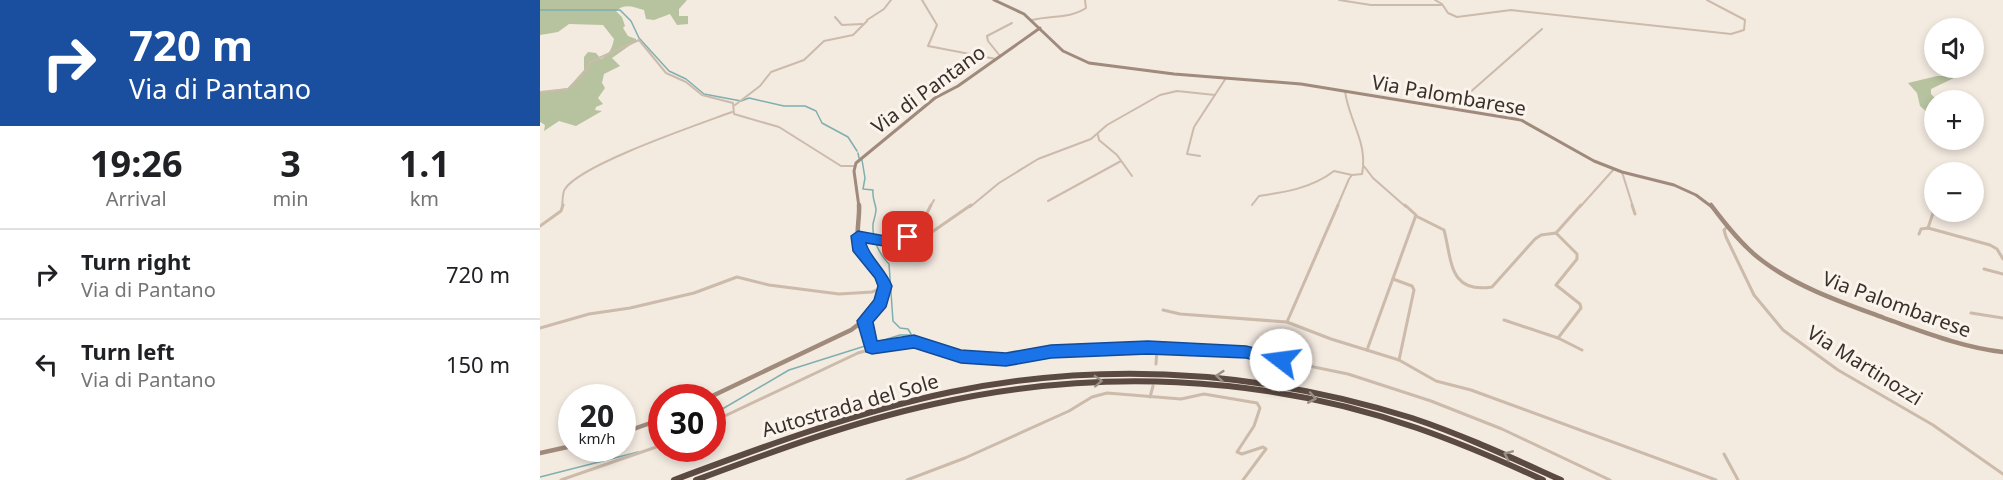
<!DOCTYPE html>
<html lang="en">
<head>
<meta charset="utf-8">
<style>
  body { margin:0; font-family:"Noto Sans",sans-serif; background:#f6f6f6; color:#202124; height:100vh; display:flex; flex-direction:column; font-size:22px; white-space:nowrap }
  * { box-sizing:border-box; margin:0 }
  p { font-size:20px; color:#757577 }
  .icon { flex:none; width:33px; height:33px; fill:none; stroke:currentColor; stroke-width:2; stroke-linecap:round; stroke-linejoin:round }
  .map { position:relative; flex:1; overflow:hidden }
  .sheet { display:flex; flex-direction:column; background:#fff; width:540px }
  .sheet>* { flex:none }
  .banner { background:#1a4fa0; color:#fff; overflow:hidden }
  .buttons { position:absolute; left:1384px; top:18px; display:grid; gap:12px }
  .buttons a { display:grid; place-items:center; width:60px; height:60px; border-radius:50%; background:#fff; box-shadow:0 3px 9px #0003; font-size:30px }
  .speed { position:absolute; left:18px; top:384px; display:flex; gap:12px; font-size:30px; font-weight:700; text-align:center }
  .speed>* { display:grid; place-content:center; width:78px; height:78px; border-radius:50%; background:#fff; box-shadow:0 3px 9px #0003; line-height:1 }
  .speed small { font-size:15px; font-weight:400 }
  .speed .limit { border:9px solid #d22; background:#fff; color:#111 }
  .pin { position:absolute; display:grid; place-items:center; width:51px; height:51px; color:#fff; margin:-26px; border-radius:12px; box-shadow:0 3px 9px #0006 }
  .me { position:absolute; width:66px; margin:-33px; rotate:285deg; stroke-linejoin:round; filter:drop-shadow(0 0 4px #0008) }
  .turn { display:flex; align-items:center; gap:21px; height:126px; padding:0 30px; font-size:27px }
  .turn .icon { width:78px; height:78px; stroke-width:2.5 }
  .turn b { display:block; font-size:42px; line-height:51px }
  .eta { display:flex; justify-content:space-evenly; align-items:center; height:102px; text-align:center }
  .eta b { font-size:36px; font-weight:700; line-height:42px }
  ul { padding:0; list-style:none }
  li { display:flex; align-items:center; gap:18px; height:90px; padding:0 30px; border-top:2px solid #e0e0e0 }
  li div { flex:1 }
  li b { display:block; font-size:22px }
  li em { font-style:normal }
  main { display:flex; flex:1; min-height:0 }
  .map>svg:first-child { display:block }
</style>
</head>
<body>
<main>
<section class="sheet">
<div class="banner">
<div class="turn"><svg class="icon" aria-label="right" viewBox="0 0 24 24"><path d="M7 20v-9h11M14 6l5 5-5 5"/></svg><div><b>720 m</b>Via di Pantano</div></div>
</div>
<div class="eta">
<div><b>19:26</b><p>Arrival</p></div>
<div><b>3</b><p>min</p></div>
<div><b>1.1</b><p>km</p></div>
</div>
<ul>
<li><svg class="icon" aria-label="right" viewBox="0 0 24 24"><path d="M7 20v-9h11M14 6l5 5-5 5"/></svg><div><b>Turn right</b><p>Via di Pantano</p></div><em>720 m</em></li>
<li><svg class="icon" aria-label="left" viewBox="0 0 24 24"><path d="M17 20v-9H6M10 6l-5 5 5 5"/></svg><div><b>Turn left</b><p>Via di Pantano</p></div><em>150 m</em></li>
</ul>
</section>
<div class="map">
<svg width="1463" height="480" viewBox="0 0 1463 480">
  <rect width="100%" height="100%" fill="#f3eae0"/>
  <g fill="#b7c39f">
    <path d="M0,0H147L139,9V16H148V24L137,25L130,14L114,20L106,19L104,10C93,7 85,3 76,11L82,17L85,26L83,28L88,36L96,39V41L72,58L80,66L64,74L62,83L65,88L58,98L63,104L56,107L55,110L62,111L36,126L19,121L4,131L5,125L0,122V92L28,88L44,70V57L48,52L56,53L61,59C70,54 72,48 74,39L63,25L29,24L18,32L0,35Z"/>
    <path d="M1397,76H1418L1391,89V94L1397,100H1395V119L1380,106L1377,93L1368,83Z"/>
  </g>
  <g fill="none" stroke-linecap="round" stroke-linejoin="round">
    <g stroke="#7eafb1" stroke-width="1.5">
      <path d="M0,10H80L91,21L99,38L129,71L146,79L164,94L201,101L209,98L244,106H265L276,111L282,123L308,137L317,151"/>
      <path d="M318,153L319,158"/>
      <path d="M322,160L325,178L323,189L333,190C332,198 335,202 336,209C336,214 334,219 333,224C332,239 339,254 349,264L353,321L360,328L368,329L371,334"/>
      <path d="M172,415L249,370L360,335H371"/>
      <path d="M0,477L98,452"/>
    </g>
    <g stroke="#ccbbab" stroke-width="2">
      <path d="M382,0L397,25L388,46L456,59"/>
      <path d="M799,0L831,5H901"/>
      <path d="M895,0L902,4L908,13L917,17L971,10L1191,34L1204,30L1205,20L1167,0"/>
      <path d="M295,17L302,25L322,24"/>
      <path d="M327,20L344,9L351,0"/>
      <path d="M492,20C510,15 530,19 546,8L545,0"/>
      <path d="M460,56L448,41L447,36L472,23"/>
      <path d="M805,91C808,117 825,139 823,165L833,178L866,207"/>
      <path d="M0,92L28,89L45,72L50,62L99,40L126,73L146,82L162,95L193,103L194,114L239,127L301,166H314"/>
      <path d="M195,105L220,86L231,72L264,60L284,41L313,35L327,21"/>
      <path d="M911,109L1002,29"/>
      <path d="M558,135L559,140L577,155L592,176"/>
      <path d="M660,156L647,154L654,127L686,78"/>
      <path d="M1082,172L1093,207"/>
      <path d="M508,201L581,161"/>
      <path d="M712,205L719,196C746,192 772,188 794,171L812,175"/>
      <path d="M22,207C23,201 22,193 25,189C41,164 160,124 192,112"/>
      <path d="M390,207L394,200"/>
      <path d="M430,207L459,183L498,159L551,139L567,125L620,95L637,91L675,95"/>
      <path d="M797,207L809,179L812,175L822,174L823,167"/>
      <path d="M1040,207L1074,169"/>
    </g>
    <g stroke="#ccbbab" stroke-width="3">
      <path d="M1092,205L1095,214"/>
      <path d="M876,216L904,230C912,259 908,294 952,287L995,239L1001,235L1016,233L1037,254V259L1016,285L1040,304L1041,308L1018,338L964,320"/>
      <path d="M0,226L21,211L23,205"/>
      <path d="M1187,227L1184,230L1186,237L1214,295L1243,330L1298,370L1393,425L1463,474"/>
      <path d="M1388,228L1394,210"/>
      <path d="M1016,233L1041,205"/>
      <path d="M1379,234L1381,229L1388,228L1450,245L1457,249L1463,259"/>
      <path d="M318,236L356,243L392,232L431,205"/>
      <path d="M365,241L384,219L391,205"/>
      <path d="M1444,269L1463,274"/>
      <path d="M853,279L872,286L874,290L859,360"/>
      <path d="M623,310L640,314L747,322L791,339L859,360L896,381L931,390L1176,480"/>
      <path d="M1431,313L1463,318"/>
      <path d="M325,321L332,348"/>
      <path d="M747,322L798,205"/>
      <path d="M0,328L49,314L90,308L154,293L197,277L229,285L299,294L332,292L345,287"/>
      <path d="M1018,338L1042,350"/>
      <path d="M827,350L876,215L865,205"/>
      <path d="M616,364L617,348"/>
      <path d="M610,397L613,386"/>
      <path d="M172,422L318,353L357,342H378L419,356L461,360L515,351L591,348L701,352L808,374L891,401L962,429L1070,480"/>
      <path d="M1184,454L1198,480"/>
      <path d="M21,480L122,445"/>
      <path d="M367,480L425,458L529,411L552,397L567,393L641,399L664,394L717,403L720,408L714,426L697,452L702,454L723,447L726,449L703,480"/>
    </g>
    <g stroke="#a08a7c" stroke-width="3">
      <path d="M454,0L484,14L523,51L549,63L634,74L761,84L981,120L1054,161L1082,172L1134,185L1156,195L1172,207"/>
      <path d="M319,207L314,171L316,163L395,98L418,86L500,28"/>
    </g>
    <g stroke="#a08a7c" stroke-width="4.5">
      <path d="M1171,205C1186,225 1204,248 1224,262C1259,288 1304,303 1344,318C1384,332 1421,347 1463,352"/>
      <path d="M168,398L311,330C326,319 354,300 342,278C335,268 324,259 319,248C315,236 320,218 319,205"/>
      <path d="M82,433L122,419"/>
      <path d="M0,453L32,446"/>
    </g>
    <g stroke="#5b4a41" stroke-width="6">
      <path d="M134,480C225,446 316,412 411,392C566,360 721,371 872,418C923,435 972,458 1021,480"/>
      <path d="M156,480C234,451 312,422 394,404C553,368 722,374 877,428C920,443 962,461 1003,480"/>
    </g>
  </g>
  <defs><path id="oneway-chevron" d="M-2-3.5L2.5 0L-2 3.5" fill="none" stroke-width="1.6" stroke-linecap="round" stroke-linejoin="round" transform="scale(1.5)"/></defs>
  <g stroke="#9b8e86">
    <use href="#oneway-chevron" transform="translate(680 376) rotate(-175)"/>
    <use href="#oneway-chevron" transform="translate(558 381) rotate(-2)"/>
    <use href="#oneway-chevron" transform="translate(772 398) rotate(10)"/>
    <use href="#oneway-chevron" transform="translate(968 455) rotate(-157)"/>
  </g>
  <path fill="#1a73e8" stroke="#114b97" stroke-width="1.5" d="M318,231L356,238L368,232L375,237L368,246L356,248L326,243C328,255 346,270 352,286L346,307L333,322L337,341L374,335L421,350L466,353L511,345L608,341L706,346L741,354L747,356L749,360L747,365L741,367L706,358L608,354L511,358L466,366L421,363L374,348L332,354L326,352L317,321L334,300L338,286L335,278L313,251L311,236Z"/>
  <g text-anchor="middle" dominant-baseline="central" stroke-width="6" stroke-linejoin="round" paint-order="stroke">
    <g font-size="20" fill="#3a2f2a" stroke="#fbf4ed">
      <text transform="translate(388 89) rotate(-36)">Via di Pantano</text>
      <text transform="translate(909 95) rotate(10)">Via Palombarese</text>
      <text transform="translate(1357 304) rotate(20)">Via Palombarese</text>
      <text transform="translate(1325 365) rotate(32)">Via Martinozzi</text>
      <text transform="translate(310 405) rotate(-16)">Autostrada del Sole</text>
    </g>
  </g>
</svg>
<div class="buttons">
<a><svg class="icon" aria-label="sound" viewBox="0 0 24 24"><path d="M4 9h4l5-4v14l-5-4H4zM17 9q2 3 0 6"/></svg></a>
<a>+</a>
<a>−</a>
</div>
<div class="speed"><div>20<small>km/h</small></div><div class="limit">30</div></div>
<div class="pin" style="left:368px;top:237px;background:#d93025"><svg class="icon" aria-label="arrive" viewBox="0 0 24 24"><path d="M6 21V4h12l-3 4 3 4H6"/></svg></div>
<svg class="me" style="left:741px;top:360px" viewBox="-20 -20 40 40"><circle r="19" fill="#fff"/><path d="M0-13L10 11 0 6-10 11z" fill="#1a73e8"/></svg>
</div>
</main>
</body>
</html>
